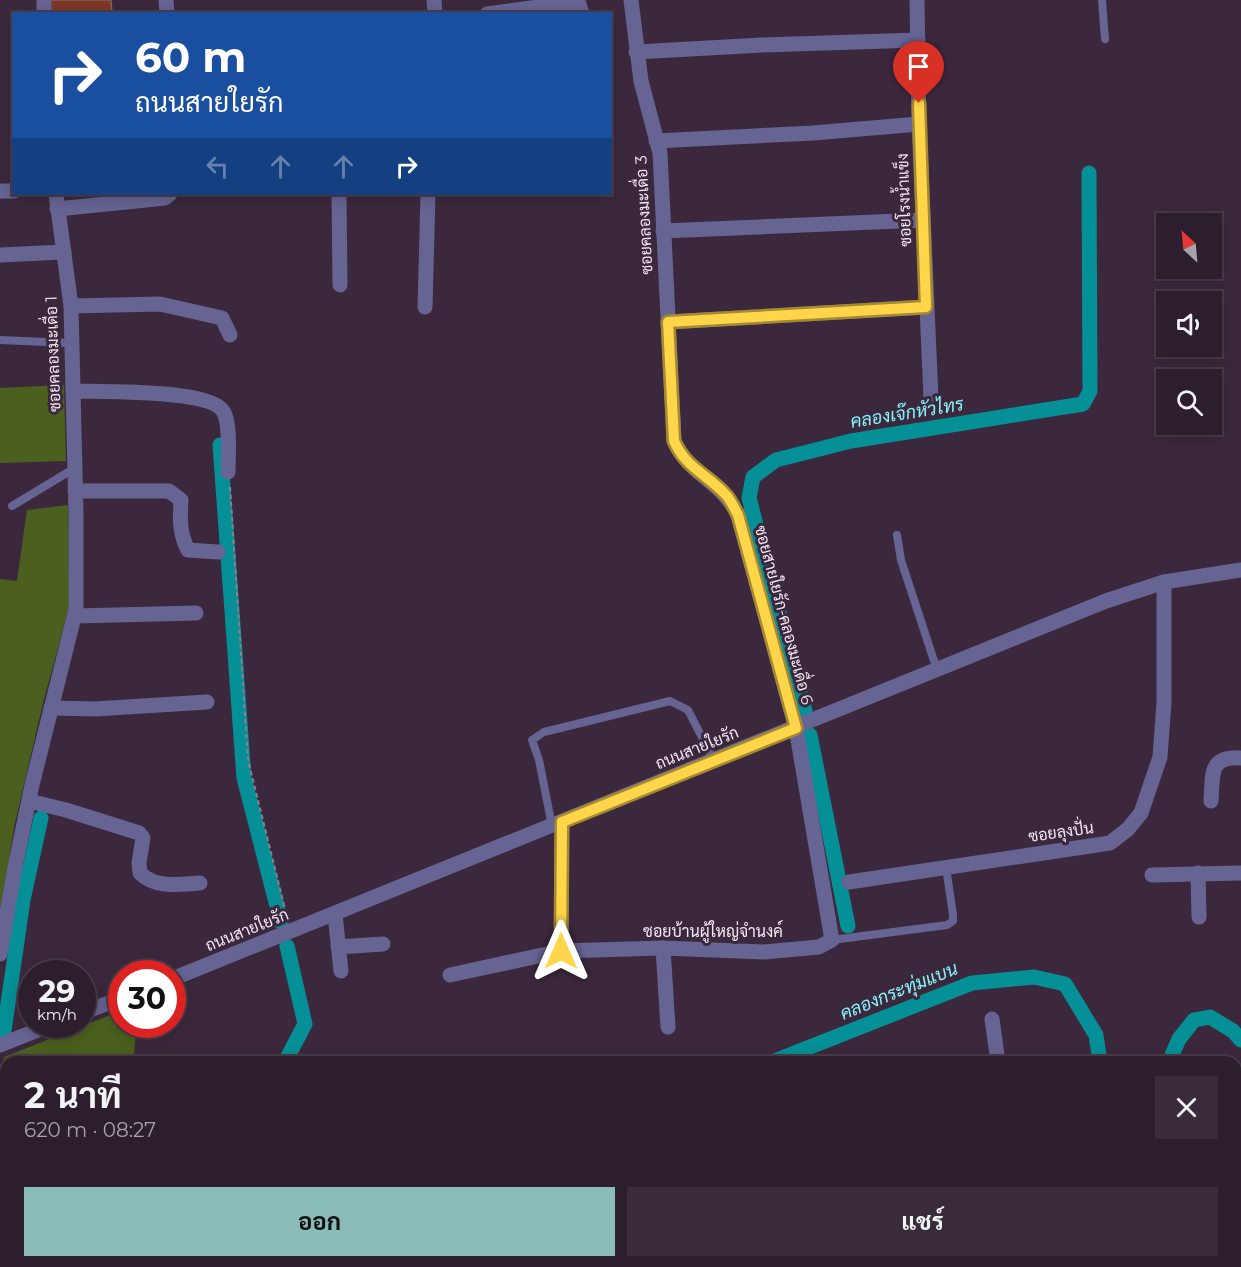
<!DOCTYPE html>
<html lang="th">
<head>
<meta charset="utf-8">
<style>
  body { margin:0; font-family:Montserrat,Sarabun,sans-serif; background:#392b39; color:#f1f3f6; height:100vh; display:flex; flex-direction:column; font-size:22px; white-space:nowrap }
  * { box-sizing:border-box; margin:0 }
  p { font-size:20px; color:#a7a2aa }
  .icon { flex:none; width:33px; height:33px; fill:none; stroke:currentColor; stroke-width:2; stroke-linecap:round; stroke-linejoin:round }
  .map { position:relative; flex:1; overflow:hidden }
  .sheet { position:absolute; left:0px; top:1056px; width:1242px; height:212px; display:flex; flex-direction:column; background:#2d1e2d; border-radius:18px 18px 0 0; box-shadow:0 3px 15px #0003,0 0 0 2px #483c49 }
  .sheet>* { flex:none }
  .banner { position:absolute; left:12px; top:12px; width:600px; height:183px; border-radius:0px; box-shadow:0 3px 15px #0003,0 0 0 2px #483c49; background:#1a4fa0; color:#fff; overflow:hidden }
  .needle { width:39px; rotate:334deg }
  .fabs { position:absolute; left:1156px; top:213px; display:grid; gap:12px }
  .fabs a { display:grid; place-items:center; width:66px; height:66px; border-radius:0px; background:#2d1e2d; box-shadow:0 3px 15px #0003,0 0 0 2px #483c49; font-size:30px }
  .speed { position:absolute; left:18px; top:960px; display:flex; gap:12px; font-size:30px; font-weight:700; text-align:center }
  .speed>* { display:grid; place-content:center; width:78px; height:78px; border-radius:50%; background:#2d1e2d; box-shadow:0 3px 15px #0003,0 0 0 2px #483c49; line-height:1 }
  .speed small { font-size:15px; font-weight:400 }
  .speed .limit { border:9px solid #d22; background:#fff; color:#111 }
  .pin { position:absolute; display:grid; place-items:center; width:51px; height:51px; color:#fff; margin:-62px -26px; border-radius:50% 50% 50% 0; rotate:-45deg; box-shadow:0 0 6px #0007 }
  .pin .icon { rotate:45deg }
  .me { position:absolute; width:66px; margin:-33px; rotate:0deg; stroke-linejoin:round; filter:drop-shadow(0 0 4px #0008) }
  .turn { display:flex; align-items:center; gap:21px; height:126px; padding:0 24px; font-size:27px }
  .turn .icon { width:78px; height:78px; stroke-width:2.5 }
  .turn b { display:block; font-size:42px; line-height:51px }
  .lanes { display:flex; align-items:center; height:57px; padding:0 24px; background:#0003; justify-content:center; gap:30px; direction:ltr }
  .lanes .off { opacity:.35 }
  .round { display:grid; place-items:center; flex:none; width:63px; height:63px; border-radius:0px; background:#392b39 }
  .summary { display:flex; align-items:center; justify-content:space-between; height:102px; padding:0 24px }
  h1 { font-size:36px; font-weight:700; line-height:45px }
  .action { display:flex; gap:12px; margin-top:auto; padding:12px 24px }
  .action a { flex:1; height:69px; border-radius:0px; background:#8bbbb9; color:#111; font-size:24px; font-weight:700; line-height:69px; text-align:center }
  .action a+a { background:#392b39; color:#f1f3f6 }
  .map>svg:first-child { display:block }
</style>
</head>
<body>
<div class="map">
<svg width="1241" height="1267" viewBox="0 0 1241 1267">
  <rect width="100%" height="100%" fill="#3c283c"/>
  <g fill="#4b601e">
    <path d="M64,385L66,461L0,463V388Z"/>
    <path d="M68,505L69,607L43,703L15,823L0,911V579L17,581L27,510Z"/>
    <path d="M121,1013L122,1024L137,1025L133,1062H6V1262H143L131,1267H0V1077L4,1057L113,1014Z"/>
  </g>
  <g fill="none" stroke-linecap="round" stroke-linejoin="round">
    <g stroke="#049096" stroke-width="15">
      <path d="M220,445L244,778L281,922"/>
      <path d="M805,711L749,498L753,477L776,460L851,441L1083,404L1090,391L1089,173"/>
      <path d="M810,735L848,926"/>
      <path d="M4,1031L23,900L41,818"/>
      <path d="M285,1062L305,1024L287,946"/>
      <path d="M772,1062L972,983L1034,977L1065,984L1096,1035L1100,1062"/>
      <path d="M1169,1062L1179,1039L1194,1020L1210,1017L1233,1031L1241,1040"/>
      <path d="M152,1267L158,1262"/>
    </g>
  </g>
  <path fill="#7c3727" stroke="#83625a" stroke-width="1.5" d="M50,0H111L112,14H50Z"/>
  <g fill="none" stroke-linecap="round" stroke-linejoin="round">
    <path stroke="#8e7d8e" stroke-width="2" stroke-dasharray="4.5 3" stroke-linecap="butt" d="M230,487L248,760L287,917"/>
    <g stroke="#666492" stroke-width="8">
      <path d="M1102,0L1105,39"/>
      <path d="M0,340L70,343"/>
      <path d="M12,506L75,468"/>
      <path d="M897,535L901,560L937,670"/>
      <path d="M552,826L539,760L532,740L544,732L670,701L688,710L714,761"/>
      <path d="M832,940L947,925L953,921V915L946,867"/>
    </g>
    <g stroke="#666492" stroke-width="15">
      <path d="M44,0V14"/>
      <path d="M166,0L167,14"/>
      <path d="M434,0L435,14"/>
      <path d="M917,0L919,124L931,398"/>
      <path d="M487,14L575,2L579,4L582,14"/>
      <path d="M636,52L762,45L918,40"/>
      <path d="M656,141L813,133L919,124"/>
      <path d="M0,191H14"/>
      <path d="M339,194L340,285"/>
      <path d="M57,209L165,198L170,194"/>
      <path d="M663,231L923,220"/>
      <path d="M0,255L64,252"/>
      <path d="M71,306L160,304L222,318L230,335"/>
      <path d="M425,307L428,194"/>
      <path d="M668,322L926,307"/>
      <path d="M73,391C100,392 209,389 223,411C231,423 228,457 228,472"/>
      <path d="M75,491H169L181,500C180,518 179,533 188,550L218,552"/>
      <path d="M75,616L196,613"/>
      <path d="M51,708L95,709L207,702"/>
      <path d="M29,801L66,810L139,833L143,838L139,863L140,873C156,889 180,884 200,883"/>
      <path d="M1211,801C1213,775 1208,756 1241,758"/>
      <path d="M1198,873L1199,917"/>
      <path d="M1152,875L1241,873"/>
      <path d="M849,882L1110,843L1128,829L1141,813L1160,757L1164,703V582"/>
      <path d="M335,914L341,971"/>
      <path d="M338,947L383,944"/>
      <path d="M663,948L668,1027"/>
      <path d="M561,951L562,822"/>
      <path d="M0,954L15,867L32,785L76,609V513L71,306L56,194"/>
      <path d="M450,975L561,951L663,948L764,952L819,947L832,940L796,728L738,515C722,481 689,475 674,441L660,153L641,81L631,0"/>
      <path d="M992,1019L998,1062"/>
      <path d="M1236,1204L1241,1203"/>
      <path d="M421,1262L422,1267"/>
      <path d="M956,1262L957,1267"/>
      <path d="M1025,1262L1026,1267"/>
      <path d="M437,1267L454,1262"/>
    </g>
    <g stroke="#666492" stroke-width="15">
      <path d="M172,979L1106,601L1164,582L1241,570"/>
      <path d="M82,1013L122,998"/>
      <path d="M0,1045L53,1024"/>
    </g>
  </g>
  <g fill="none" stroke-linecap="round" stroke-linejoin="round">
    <g stroke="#a68a30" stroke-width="15">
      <path id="route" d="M561,951L562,822L796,728L738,515C734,508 731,500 726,495C707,474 686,468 674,441L668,322L926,307L919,103"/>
    </g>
    <use href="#route" stroke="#ffd54a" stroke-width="10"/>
  </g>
  <g text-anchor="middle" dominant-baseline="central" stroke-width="6" stroke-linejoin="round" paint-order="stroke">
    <g font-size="16" fill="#f4e7f4" stroke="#3c283c">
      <text transform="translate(904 200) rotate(-92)">ซอยโรงน้ำแข็ง</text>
      <text transform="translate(644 215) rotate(-93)">ซอยคลองมะเดื่อ 3</text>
      <text transform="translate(53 354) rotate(-92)">ซอยคลองมะเดื่อ 1</text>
      <text transform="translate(784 615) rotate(75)">ซอยสายใยรัก-คลองมะเดื่อ 6</text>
      <text transform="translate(697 748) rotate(-22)">ถนนสายใยรัก</text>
      <text transform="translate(1061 832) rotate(-8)">ซอยลุงปั่น</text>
      <text transform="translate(247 930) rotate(-22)">ถนนสายใยรัก</text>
      <text x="713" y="931">ซอยบ้านผู้ใหญ่จำนงค์</text>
    </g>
    <g font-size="18" font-style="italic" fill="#84f5fb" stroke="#3c283c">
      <text transform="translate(907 413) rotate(-9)">คลองเจ๊กหัวไทร</text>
      <text transform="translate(899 991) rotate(-22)">คลองกระทุ่มแบน</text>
    </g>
  </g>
</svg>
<div class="fabs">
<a><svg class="needle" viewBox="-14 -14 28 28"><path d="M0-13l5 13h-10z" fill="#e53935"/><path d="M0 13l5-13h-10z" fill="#a7a2aa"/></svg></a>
<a><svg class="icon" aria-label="sound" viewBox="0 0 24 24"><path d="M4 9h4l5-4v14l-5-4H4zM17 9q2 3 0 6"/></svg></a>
<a><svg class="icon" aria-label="search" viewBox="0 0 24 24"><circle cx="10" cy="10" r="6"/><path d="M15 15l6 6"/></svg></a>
</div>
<div class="speed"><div>29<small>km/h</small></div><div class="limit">30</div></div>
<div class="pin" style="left:919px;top:103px;background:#d93025"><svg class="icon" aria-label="arrive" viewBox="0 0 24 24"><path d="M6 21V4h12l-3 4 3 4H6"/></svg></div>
<svg class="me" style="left:561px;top:951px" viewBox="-20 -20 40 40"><path d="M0-17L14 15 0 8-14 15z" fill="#ffd54a" stroke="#fff" stroke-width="4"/></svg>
<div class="banner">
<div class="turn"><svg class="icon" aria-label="right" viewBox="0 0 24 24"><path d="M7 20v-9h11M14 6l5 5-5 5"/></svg><div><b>60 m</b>ถนนสายใยรัก</div></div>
<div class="lanes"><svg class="icon off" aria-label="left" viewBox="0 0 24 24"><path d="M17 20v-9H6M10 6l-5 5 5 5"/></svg><svg class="icon off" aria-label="ahead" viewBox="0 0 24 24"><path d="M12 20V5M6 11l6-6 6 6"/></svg><svg class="icon off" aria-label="ahead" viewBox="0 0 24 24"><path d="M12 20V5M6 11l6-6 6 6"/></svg><svg class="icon" aria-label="right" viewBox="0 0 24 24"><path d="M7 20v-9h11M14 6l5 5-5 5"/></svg></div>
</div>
<section class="sheet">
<div class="summary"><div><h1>2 นาที</h1><p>620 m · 08:27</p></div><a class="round"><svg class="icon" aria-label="close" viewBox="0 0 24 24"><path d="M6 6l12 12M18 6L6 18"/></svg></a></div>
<div class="action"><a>ออก</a><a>แชร์</a></div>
</section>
</div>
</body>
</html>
